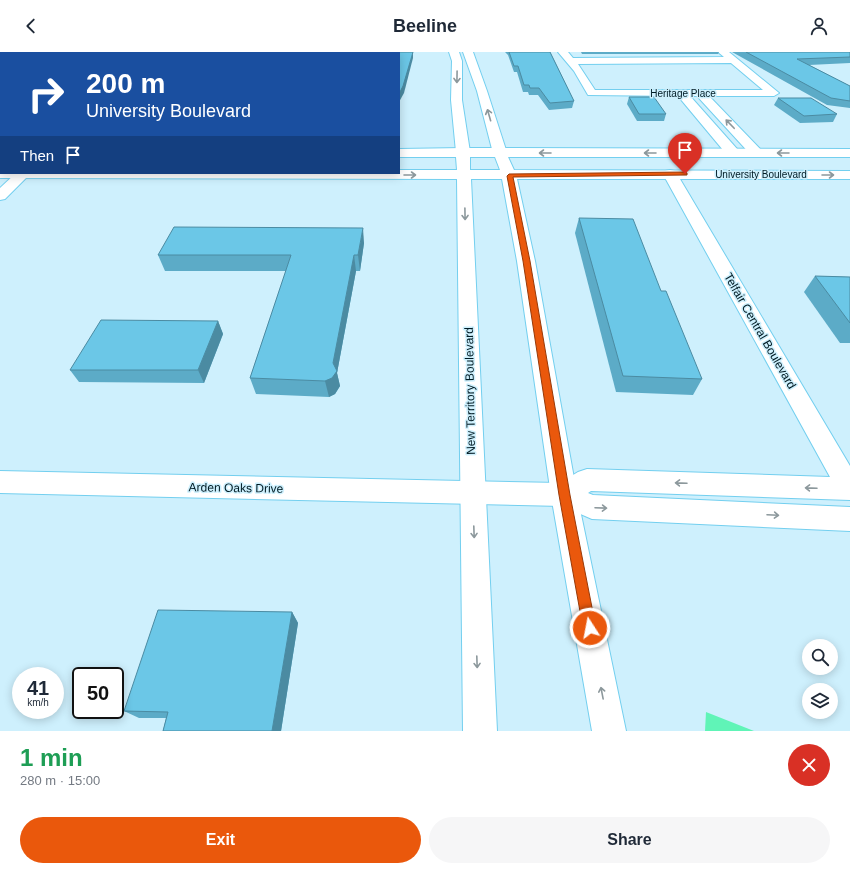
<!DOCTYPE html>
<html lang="en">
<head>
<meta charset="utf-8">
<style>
  body { margin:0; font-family:Helvetica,sans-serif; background:#f6f6f7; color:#1f2937; height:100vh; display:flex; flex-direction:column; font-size:15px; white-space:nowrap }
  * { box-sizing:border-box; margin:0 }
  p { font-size:13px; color:#747a83 }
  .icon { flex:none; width:22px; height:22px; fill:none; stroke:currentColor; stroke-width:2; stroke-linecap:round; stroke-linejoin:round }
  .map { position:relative; height:679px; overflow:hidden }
  .panel { display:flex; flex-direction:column; background:#fff; flex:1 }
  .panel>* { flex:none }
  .banner { position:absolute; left:0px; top:0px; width:400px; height:122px; box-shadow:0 2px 10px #0003; background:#1a4fa0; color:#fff; overflow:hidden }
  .tools { position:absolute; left:802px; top:587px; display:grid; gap:8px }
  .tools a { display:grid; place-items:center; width:36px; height:36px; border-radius:50%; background:#fff; box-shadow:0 2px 10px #0003; font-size:20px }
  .speed { position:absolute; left:12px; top:615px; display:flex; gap:8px; font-size:20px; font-weight:700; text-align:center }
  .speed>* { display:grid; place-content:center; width:52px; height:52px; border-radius:50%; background:#fff; box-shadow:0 2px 10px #0003; line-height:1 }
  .speed small { font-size:10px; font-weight:400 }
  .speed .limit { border:2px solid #111; border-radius:6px; background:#fff; color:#111 }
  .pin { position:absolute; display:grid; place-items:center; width:34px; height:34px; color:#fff; margin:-41px -17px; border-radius:50% 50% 50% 0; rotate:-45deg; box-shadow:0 0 4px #0007 }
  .pin .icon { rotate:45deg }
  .me { position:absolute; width:44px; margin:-22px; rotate:349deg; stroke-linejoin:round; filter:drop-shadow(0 0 3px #0008) }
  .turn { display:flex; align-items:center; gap:14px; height:84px; padding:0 20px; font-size:18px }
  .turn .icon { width:52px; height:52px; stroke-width:2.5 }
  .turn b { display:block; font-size:28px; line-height:34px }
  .then { display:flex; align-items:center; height:38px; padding:0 20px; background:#0003; gap:8px; font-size:15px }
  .round { display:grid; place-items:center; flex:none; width:42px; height:42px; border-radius:21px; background:#f6f6f7 }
  .summary { display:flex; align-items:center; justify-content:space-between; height:68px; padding:0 20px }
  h1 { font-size:24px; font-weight:600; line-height:30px; color:#1e9e55 }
  .primary-button { display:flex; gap:8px; margin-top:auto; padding:8px 20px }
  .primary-button a { flex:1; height:46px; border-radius:24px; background:#ea580c; color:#fff; font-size:16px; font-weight:600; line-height:46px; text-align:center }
  .primary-button a+a { background:#f6f6f7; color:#1f2937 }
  header { display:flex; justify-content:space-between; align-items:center; height:52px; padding:0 20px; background:#fff; font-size:18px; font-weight:600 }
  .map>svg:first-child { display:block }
</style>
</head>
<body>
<header><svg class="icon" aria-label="back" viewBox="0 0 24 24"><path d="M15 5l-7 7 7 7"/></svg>Beeline<svg class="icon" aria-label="person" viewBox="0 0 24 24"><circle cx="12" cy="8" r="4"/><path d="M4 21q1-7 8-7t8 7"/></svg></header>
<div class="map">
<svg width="850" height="679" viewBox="0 0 850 679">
  <rect width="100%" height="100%" fill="#cef0fd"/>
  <path fill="#60f4b7" d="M706,660L754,679H705Z"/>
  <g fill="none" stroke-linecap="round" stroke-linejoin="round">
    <g stroke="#73cfef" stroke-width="2">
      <g id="minor">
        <rect x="350" y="0" width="10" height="1"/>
        <path d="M558,0H568L573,6L724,5L718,0H729L779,41L774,44H709L764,101L762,104H752L697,44H690L738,98L740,101L738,104H728L678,44L588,43L574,19ZM731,11L763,38H595L578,12Z"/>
        <path d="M670,118L675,119L677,122L850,414V448L591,439L588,441L593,443L850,455V479L592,467L562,454L0,441V419L560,431L578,420L587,417L830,425L663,122L665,119Z"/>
        <path d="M16,121L30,122L5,147L0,148V136Z"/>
      </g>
    </g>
    <g stroke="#73cfef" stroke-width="2">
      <g id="tertiary">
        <path d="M449,0H459L462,9V48L470,100L468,103H458L456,100L451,48L452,9Z"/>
        <path d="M463,0H473L487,39L507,101L505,104H495L493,101L477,39Z"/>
      </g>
    </g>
    <g stroke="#73cfef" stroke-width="2">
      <g id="secondary">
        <path d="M463,96L850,97V105H508L514,118L850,119V127H517L535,209L577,443L626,679H592L551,443L517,209L502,127H471L497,679H463L457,127L0,126V118L1,121H399V118H457L456,105H399V97ZM470,105H495L500,118H470Z"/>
        <rect x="0" y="98" width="1" height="8"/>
      </g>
    </g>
    <use href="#minor" fill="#fff" fill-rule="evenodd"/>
    <use href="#tertiary" fill="#fff" fill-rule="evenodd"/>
    <use href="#secondary" fill="#fff" fill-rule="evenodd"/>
  </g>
  <g fill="#5cabc7">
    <path d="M0,0H337L336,1H1V69H0Z"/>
    <path d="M505,0H550L574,49L572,56L549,58L538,43H529L528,40H523L517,20H514L508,3Z"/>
    <path d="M581,0H719L718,2H582Z"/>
    <path d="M732,0H850V11L809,13L850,34V56L827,53Z"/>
    <path d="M629,45L666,62L664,69H637L627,52Z"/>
    <path d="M778,46L837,62L833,70L800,71L774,53Z"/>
    <path d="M579,166L702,327L693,343L616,340L575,181Z"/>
    <path d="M364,191L360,219H356L337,321L340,334L335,342L329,345L256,342L250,326L286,219H165L158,203Z"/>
    <path d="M815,224L850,225V291H840L804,240Z"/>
    <path d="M218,269L223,282L204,331L79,330L70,318Z"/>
    <path d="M292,560L298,571L281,679H163L166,666H139L124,659Z"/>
  </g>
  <g fill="#4b8ba2">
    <path d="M413,0V6L404,41L399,50V42Z"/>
    <path d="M363,176L364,191L360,219L358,203Z"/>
    <path d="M354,203L356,219L337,321L340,334L335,342L329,345L325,329L333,311Z"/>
    <path d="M218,269L223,282L204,331L198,318Z"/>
    <path d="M292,560L298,571L281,679H272Z"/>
  </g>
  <g fill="#6bc7e7" stroke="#4b8ba2">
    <path d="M0,0H334L333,1H1V61H0Z"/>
    <path d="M377,0H413L403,34L399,42V1H377Z"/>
    <path d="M509,0H550L574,49L550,51L539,36H530L529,33H524L518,14H514Z"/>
    <path d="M746,0H850V5L797,7L850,34V49L831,46Z"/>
    <path d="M629,45H654L666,62H639Z"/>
    <path d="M778,46H811L837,62L804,64Z"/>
    <path d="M579,166L633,167L661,239H666L702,327L623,324Z"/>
    <path d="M174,175L363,176L358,203H354L333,311L337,319L332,326L325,329L250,326L291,203H158Z"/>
    <path d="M815,224L850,225V271Z"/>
    <path d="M101,268L218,269L198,318H70Z"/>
    <path d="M158,558L292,560L272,679H163L168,660L124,659Z"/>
  </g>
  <defs><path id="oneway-shaft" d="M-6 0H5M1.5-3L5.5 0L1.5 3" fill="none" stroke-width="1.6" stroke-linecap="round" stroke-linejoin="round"/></defs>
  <g stroke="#8c989c">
    <use href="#oneway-shaft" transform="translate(457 25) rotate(91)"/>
    <use href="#oneway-shaft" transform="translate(489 63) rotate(-106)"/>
    <use href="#oneway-shaft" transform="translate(730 72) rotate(-134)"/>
    <use href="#oneway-shaft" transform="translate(545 101) rotate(-180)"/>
    <use href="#oneway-shaft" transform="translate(650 101) rotate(-180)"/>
    <use href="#oneway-shaft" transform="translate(783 101) rotate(-180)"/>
    <use href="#oneway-shaft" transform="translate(410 123)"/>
    <use href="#oneway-shaft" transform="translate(828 123)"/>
    <use href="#oneway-shaft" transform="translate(465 162) rotate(89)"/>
    <use href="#oneway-shaft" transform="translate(681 431) rotate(-178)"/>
    <use href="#oneway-shaft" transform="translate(811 436) rotate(-178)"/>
    <use href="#oneway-shaft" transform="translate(601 456) rotate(2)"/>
    <use href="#oneway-shaft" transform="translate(773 463) rotate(3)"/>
    <use href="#oneway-shaft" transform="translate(474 480) rotate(88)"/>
    <use href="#oneway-shaft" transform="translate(477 610) rotate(88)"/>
    <use href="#oneway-shaft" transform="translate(602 641) rotate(-101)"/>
  </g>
  <path fill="#ea580c" stroke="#983908" d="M685,120L687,121V123L513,125L530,209L570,443L596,576L594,580L590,582L585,580L583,576L559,443L523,209L507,124L509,122Z"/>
  <g text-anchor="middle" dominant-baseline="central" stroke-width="3" stroke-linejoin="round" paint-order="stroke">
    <g font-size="10" fill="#001b24" stroke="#cef0fd">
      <text x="683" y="41">Heritage Place</text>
      <text x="761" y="122">University Boulevard</text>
    </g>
    <g font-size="12" fill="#001b24" stroke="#cef0fd">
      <text transform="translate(760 279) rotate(60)">Telfair Central Boulevard</text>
      <text transform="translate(470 339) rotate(-91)">New Territory Boulevard</text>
      <text transform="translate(236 436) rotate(1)">Arden Oaks Drive</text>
    </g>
  </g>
</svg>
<div class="tools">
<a><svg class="icon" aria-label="search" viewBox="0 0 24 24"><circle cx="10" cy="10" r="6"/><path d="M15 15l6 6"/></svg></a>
<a><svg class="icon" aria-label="layers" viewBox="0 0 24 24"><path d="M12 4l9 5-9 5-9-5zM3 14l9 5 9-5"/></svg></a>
</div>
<div class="speed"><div>41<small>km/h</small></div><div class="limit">50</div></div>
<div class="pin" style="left:685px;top:122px;background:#d93025"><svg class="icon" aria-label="arrive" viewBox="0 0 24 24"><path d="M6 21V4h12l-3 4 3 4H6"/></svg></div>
<svg class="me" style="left:590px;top:576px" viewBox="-20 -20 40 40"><circle r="17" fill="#ea580c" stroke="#fff" stroke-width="3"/><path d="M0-11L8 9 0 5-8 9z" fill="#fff"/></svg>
<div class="banner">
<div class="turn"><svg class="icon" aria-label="right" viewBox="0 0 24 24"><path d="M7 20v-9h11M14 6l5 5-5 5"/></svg><div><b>200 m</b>University Boulevard</div></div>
<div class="then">Then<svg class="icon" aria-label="arrive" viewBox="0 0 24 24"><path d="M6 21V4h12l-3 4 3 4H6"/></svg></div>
</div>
</div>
<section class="panel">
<div class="summary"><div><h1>1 min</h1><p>280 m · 15:00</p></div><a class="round" style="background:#d93025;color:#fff"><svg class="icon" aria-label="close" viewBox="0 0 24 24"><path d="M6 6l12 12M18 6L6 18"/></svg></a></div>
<div class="primary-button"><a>Exit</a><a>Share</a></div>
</section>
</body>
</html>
